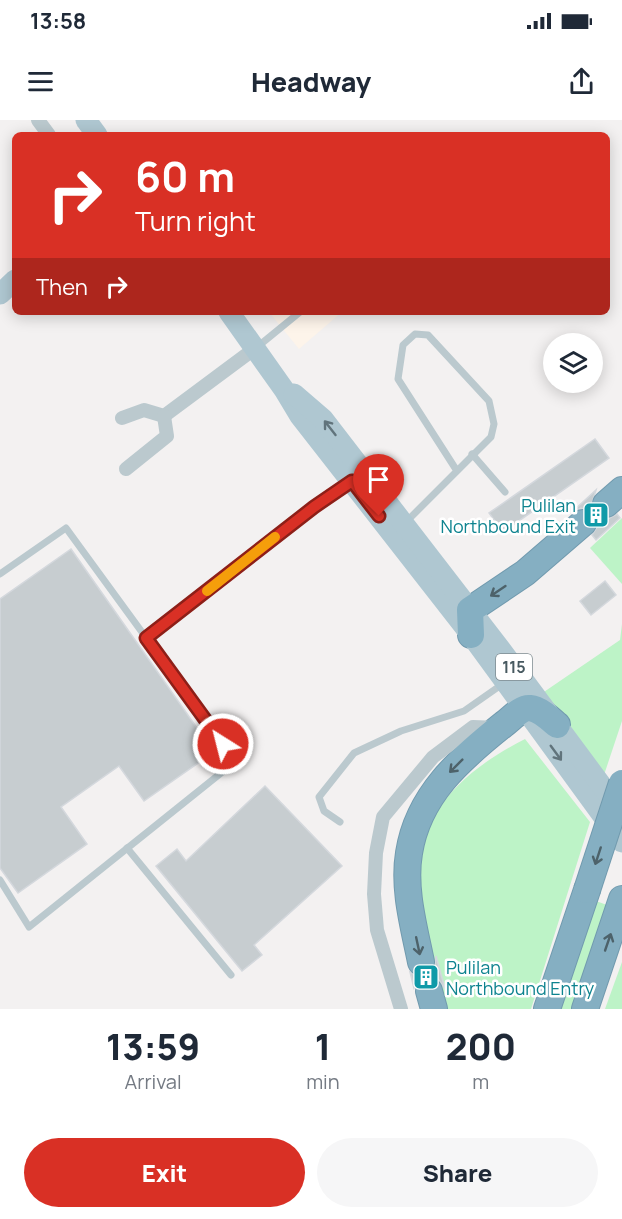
<!DOCTYPE html>
<html lang="en">
<head>
<meta charset="utf-8">
<style>
  body { margin:0; font-family:Manrope,sans-serif; background:#f6f6f7; color:#1f2937; height:100vh; display:flex; flex-direction:column; font-size:22px; white-space:nowrap }
  * { box-sizing:border-box; margin:0 }
  p { font-size:20px; color:#747a83 }
  .icon { flex:none; width:33px; height:33px; fill:none; stroke:currentColor; stroke-width:2; stroke-linecap:round; stroke-linejoin:round }
  .map { position:relative; height:889px; overflow:hidden }
  .sheet { display:flex; flex-direction:column; background:#fff; flex:1 }
  .sheet>* { flex:none }
  .guide { position:absolute; left:12px; top:12px; width:598px; height:183px; border-radius:9px; box-shadow:0 3px 15px #0003; background:#d93025; color:#fff; overflow:hidden }
  .fabs { position:absolute; left:543px; top:213px; display:grid; gap:12px }
  .fabs a { display:grid; place-items:center; width:60px; height:60px; border-radius:50%; background:#fff; box-shadow:0 3px 15px #0003; font-size:30px }
  .pin { position:absolute; display:grid; place-items:center; width:51px; height:51px; color:#fff; margin:-62px -26px; border-radius:50% 50% 50% 0; rotate:-45deg; box-shadow:0 0 6px #0007 }
  .pin .icon { rotate:45deg }
  .me { position:absolute; width:66px; margin:-33px; rotate:324deg; stroke-linejoin:round; filter:drop-shadow(0 0 4px #0008) }
  .turn { display:flex; align-items:center; gap:21px; height:126px; padding:0 24px; font-size:27px }
  .turn .icon { width:78px; height:78px; stroke-width:2.5 }
  .turn b { display:block; font-size:42px; line-height:51px }
  .then { display:flex; align-items:center; height:57px; padding:0 24px; background:#0003; gap:12px; font-size:22px }
  .eta { display:flex; justify-content:space-evenly; align-items:center; height:102px; text-align:center }
  .eta b { font-size:36px; font-weight:800; line-height:42px }
  .primary-button { display:flex; gap:12px; margin-top:auto; padding:12px 24px }
  .primary-button a { flex:1; height:69px; border-radius:36px; background:#d93025; color:#fff; font-size:24px; font-weight:800; line-height:69px; text-align:center }
  .primary-button a+a { background:#f6f6f7; color:#1f2937 }
  .status { display:flex; justify-content:space-between; align-items:center; height:42px; padding:0 30px; background:#fff; direction:ltr }
  .status svg { height:16px; fill:currentColor }
  header { display:flex; justify-content:space-between; align-items:center; height:78px; padding:0 24px; background:#fff; font-size:27px; font-weight:800 }
  .map>svg:first-child { display:block }
</style>
</head>
<body>
<div class="status"><b>13:58</b><svg viewBox="0 0 49 12"><path d="M0 12V9h3v3zM5 12V6h3v6zM10 12V3h3v9zM15 12V0h3v12zM26 1h20v11H26zM47 4h2v5h-2z"/></svg></div>
<header><svg class="icon" aria-label="menu" viewBox="0 0 24 24"><path d="M4 6h16M4 12h16M4 18h16"/></svg>Headway<svg class="icon" aria-label="share" viewBox="0 0 24 24"><path d="M12 15V3M7 8l5-5 5 5M5 13v7h14v-7"/></svg></header>
<div class="map">
<svg width="622" height="889" viewBox="0 0 622 889">
  <rect width="100%" height="100%" fill="#f3f1f1"/>
  <path fill="#fdf4ea" d="M269,192H342L299,229Z"/>
  <g fill="#bdf3c7">
    <path d="M622,398V464L590,428Z"/>
    <path d="M622,504V601L602,661L538,576L620,520Z"/>
    <path d="M525,619L590,702L531,889H440C430,849 414,805 415,763C417,692 466,649 525,619Z"/>
    <path d="M596,781L607,785L572,889H560Z"/>
    <path d="M622,842V889H605Z"/>
  </g>
  <g fill="#c7cdd0" stroke="#d4d8dd" stroke-width="1.5">
    <path d="M595,319L609,338L503,412L489,393Z"/>
    <path d="M596,370L591,386L594,393L581,388L572,392Z"/>
    <path d="M595,394L608,399L617,394L620,398L596,420L592,415L597,407Z"/>
    <path d="M71,429L214,632L144,681L119,646L61,687L87,724L18,773L0,748V479Z"/>
    <path d="M605,461L616,475L591,495L580,481Z"/>
    <path d="M265,666L342,746L254,825L262,835L242,851L156,746L177,729L186,741Z"/>
    <path d="M436,836L445,869L439,860L432,856L419,860L414,868L410,852L417,856L431,854L435,846Z"/>
  </g>
  <g fill="none" stroke-linecap="round" stroke-linejoin="round">
    <g stroke="#719aae" stroke-width="28">
      <g id="highway">
        <path d="M606,384L622,370"/>
        <path d="M471,515L470,490L525,453L583,403"/>
        <path d="M421,842C414,807 403,769 409,733C418,675 460,639 504,604C511,599 521,587 530,588C540,589 550,599 557,605"/>
        <path d="M429,871L434,889"/>
        <path d="M547,889L587,770"/>
        <path d="M585,889L622,779"/>
      </g>
    </g>
    <g stroke="#bbc9ce" stroke-width="7">
      <path d="M256,228L300,192"/>
      <path d="M472,334L505,372"/>
      <path d="M406,402L491,317L494,304L489,281L428,215L415,214L403,225L398,259L457,351"/>
      <path d="M0,454L66,408L236,641L29,807L0,760"/>
      <path d="M146,518L314,387L350,363"/>
      <path d="M340,702L324,691L319,677L354,633L401,611L464,591L504,563"/>
      <path d="M127,728L231,855"/>
    </g>
    <g stroke="#bbc9ce" stroke-width="14">
      <path d="M38,0L49,15"/>
      <path d="M122,298L144,290L164,296L254,229"/>
      <path d="M126,349L167,316L164,296"/>
      <path d="M401,889L377,810L374,774L376,733L383,697L433,637L473,607L498,608"/>
    </g>
    <g stroke="#afc7d1" stroke-width="21">
      <path d="M86,0L97,15"/>
      <path d="M0,174L15,160"/>
      <path d="M229,192L285,271L300,296L471,515L622,722"/>
      <path d="M294,274L323,299L501,530L622,693"/>
    </g>
    <use href="#highway" stroke="#85afc2" stroke-width="26"/>
    <g stroke="#719aae" stroke-width="28" stroke-linecap="butt">
      <path id="highway-bridge" d="M587,770L622,663"/>
    </g>
    <use href="#highway-bridge" stroke="#85afc2" stroke-width="26"/>
  </g>
  <defs><path id="oneway-shaft" d="M-6 0H5M1.5-3L5.5 0L1.5 3" fill="none" stroke-width="1.6" stroke-linecap="round" stroke-linejoin="round" transform="scale(1.5)"/></defs>
  <g stroke="#61747c">
    <use href="#oneway-shaft" transform="translate(330 308) rotate(-128)"/>
    <use href="#oneway-shaft" transform="translate(556 633) rotate(54)"/>
  </g>
  <g stroke="#4d626a">
    <use href="#oneway-shaft" transform="translate(498 471) rotate(146)"/>
    <use href="#oneway-shaft" transform="translate(456 646) rotate(135)"/>
    <use href="#oneway-shaft" transform="translate(598 736) rotate(108)"/>
    <use href="#oneway-shaft" transform="translate(608 822) rotate(-71)"/>
    <use href="#oneway-shaft" transform="translate(418 826) rotate(78)"/>
  </g>
  <g fill="none" stroke-linecap="round" stroke-linejoin="round">
    <g stroke="#8d1f18" stroke-width="15">
      <path id="route" d="M223,624L146,518L314,387L352,361L379,396"/>
    </g>
    <use href="#route" stroke="#d93025" stroke-width="10"/>
    <path stroke="#f59e0b" stroke-width="10" d="M207,471L275,417"/>
  </g>
  <defs>
    <g id="building-square" transform="scale(1.35)"><rect x="-9" y="-9" width="18" height="18" rx="4" fill="#0f9aa8" stroke="#fff"/><path d="M-4-6H4V6H1V3H-1V6H-4ZM-2.5-4.3h1.7v1.8h-1.7ZM.8-4.3h1.7v1.8H.8ZM-2.5-1h1.7V.8h-1.7ZM.8-1h1.7V.8H.8Z" fill="#fff"/></g>
  </defs>
  <g fill-rule="evenodd">
    <use href="#building-square" x="596" y="395"/>
    <use href="#building-square" x="426" y="857"/>
  </g>
  <g text-anchor="middle" dominant-baseline="central" stroke-width="5" stroke-linejoin="round" paint-order="stroke">
    <rect fill="#fff" stroke="#7e8b90" stroke-width="1.5" x="496" y="534" width="36" height="26" rx="4.5"/>
    <g font-size="16" font-weight="bold" fill="#475960">
      <text x="514" y="547">115</text>
    </g>
    <g font-size="18" fill="#0d838f" stroke="#fff" text-anchor="end">
      <text x="576" y="385">Pulilan<tspan x="576" dy="21">Northbound Exit</tspan></text>
      <text x="446" y="847" text-anchor="start">Pulilan<tspan x="446" dy="21">Northbound Entry</tspan></text>
    </g>
  </g>
</svg>
<div class="fabs">
<a><svg class="icon" aria-label="layers" viewBox="0 0 24 24"><path d="M12 4l9 5-9 5-9-5zM3 14l9 5 9-5"/></svg></a>
</div>
<div class="pin" style="left:379px;top:396px;background:#d93025"><svg class="icon" aria-label="arrive" viewBox="0 0 24 24"><path d="M6 21V4h12l-3 4 3 4H6"/></svg></div>
<svg class="me" style="left:223px;top:624px" viewBox="-20 -20 40 40"><circle r="17" fill="#d93025" stroke="#fff" stroke-width="3"/><path d="M0-11L8 9 0 5-8 9z" fill="#fff"/></svg>
<div class="guide">
<div class="turn"><svg class="icon" aria-label="right" viewBox="0 0 24 24"><path d="M7 20v-9h11M14 6l5 5-5 5"/></svg><div><b>60 m</b>Turn right</div></div>
<div class="then">Then<svg class="icon" aria-label="right" viewBox="0 0 24 24"><path d="M7 20v-9h11M14 6l5 5-5 5"/></svg></div>
</div>
</div>
<section class="sheet">
<div class="eta">
<div><b>13:59</b><p>Arrival</p></div>
<div><b>1</b><p>min</p></div>
<div><b>200</b><p>m</p></div>
</div>
<div class="primary-button"><a>Exit</a><a>Share</a></div>
</section>
</body>
</html>
